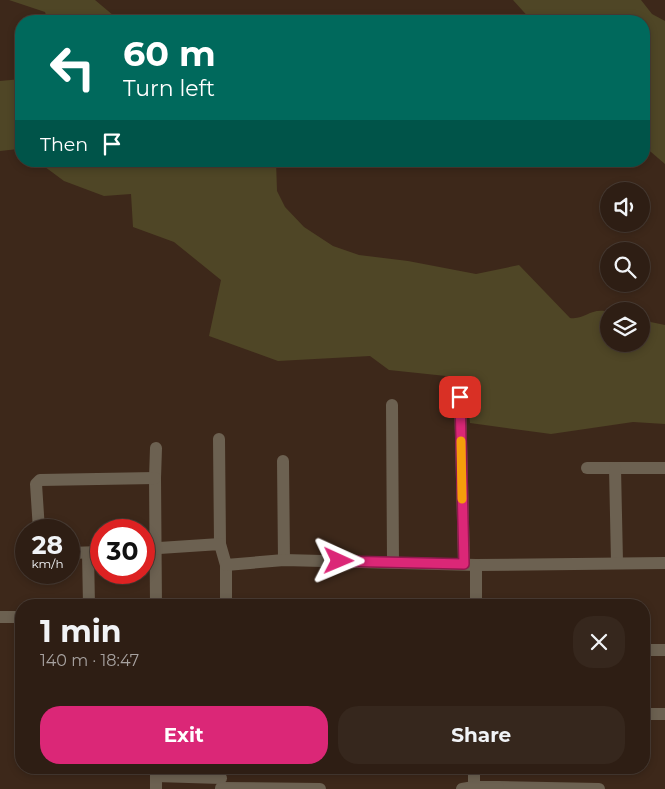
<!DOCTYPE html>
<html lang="en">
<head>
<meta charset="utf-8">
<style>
  body { margin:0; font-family:Montserrat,sans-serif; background:#36271d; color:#f1f3f6; height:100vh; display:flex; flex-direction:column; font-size:19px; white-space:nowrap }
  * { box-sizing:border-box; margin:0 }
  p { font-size:16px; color:#a7a2a0 }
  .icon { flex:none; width:28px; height:28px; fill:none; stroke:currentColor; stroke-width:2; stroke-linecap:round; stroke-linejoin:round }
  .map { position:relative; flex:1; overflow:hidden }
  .sheet { position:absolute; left:15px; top:599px; width:635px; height:175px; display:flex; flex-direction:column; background:#2e1e14; border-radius:20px; box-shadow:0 2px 8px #0003,0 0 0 1px #493c34 }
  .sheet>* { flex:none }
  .guide { position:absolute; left:15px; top:15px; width:635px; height:152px; border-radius:20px; box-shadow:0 2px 8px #0003,0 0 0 1px #493c34; background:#00695c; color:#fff; overflow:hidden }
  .fabs { position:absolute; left:600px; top:182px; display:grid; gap:10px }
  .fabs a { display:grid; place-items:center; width:50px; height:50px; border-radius:50%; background:#2e1e14; box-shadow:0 2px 8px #0003,0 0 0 1px #493c34; font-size:25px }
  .speed { position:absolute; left:15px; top:519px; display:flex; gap:10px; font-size:25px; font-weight:700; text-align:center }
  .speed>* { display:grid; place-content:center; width:65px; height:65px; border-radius:50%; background:#2e1e14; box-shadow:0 2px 8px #0003,0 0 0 1px #493c34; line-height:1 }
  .speed small { font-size:12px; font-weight:400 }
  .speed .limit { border:8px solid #d22; background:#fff; color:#111 }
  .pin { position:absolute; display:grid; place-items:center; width:42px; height:42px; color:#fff; margin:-21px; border-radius:10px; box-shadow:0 2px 8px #0006 }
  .me { position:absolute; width:55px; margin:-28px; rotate:91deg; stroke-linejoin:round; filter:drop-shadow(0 0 4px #0008) }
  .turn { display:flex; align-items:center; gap:18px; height:105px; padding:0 25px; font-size:22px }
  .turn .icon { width:65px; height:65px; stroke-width:2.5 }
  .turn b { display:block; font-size:35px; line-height:42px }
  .then { display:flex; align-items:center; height:48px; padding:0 25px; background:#0003; gap:10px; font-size:19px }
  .round { display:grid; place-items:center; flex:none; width:52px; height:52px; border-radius:20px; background:#36271d }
  .head { display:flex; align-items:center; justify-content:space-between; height:85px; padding:0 25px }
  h1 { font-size:30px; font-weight:700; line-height:38px }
  .primary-button { display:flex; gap:10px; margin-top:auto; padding:10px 25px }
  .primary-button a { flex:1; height:58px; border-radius:20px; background:#db2777; color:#fff; font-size:20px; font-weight:700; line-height:58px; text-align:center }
  .primary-button a+a { background:#36271d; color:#f1f3f6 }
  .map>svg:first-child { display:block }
</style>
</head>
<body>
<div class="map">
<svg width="665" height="789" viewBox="0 0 665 789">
  <rect width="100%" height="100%" fill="#3d281a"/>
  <g fill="#4f4626">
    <path d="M9,0H95L120,21H48L45,12Z"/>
    <path d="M513,0H641L652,14L665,21V164L644,146V21H532Z"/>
    <path d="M21,79V151L18,149L0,151V81Z"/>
    <path d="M37,161H276L277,191L285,207L304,227L333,246L359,255L408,261L476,274L519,265L570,318C586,320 590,307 609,312V344H641V320L665,325V424L633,422L551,434L470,423L465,378L389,370L370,356L278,361L209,336L221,280L174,242L133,227L131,194L104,196L64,181Z"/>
  </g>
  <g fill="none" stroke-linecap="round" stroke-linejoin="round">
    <g stroke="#6c6151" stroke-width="12">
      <path d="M460,397L464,564"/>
      <path d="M392,405L393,561"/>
      <path d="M219,439L220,544"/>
      <path d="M156,448L155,478L156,605"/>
      <path d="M283,461L284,560"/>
      <path d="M587,468H665"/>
      <path d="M615,468L617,562"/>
      <path d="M39,530L36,484L40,480L155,478"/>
      <path d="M144,549L220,544L226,565V605"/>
      <path d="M69,553L101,552"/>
      <path d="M88,553L89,605"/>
      <path d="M226,565L284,560L476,565L665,563"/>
      <path d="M476,605V565"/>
      <path d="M0,617H21"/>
      <path d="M644,650H665"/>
      <path d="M644,714H665"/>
      <path d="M156,776L221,778"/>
      <path d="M474,787V768"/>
      <path d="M498,787L599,789"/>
      <path d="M221,788L320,789"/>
      <path d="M156,789V768"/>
      <path d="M462,789L474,787H498V789"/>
    </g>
  </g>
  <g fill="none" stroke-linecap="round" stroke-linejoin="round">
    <g stroke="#8e194d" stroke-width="12">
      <path id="route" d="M339,561L464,564L460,397"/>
    </g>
    <use href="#route" stroke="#db2777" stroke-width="9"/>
    <path stroke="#f59e0b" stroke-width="9" d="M461,441L462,499"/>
  </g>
</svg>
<div class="fabs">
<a><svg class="icon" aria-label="sound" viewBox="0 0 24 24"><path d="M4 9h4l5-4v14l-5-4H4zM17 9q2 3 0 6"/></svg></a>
<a><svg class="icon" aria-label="search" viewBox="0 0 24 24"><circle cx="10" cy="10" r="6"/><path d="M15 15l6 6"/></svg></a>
<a><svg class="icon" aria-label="layers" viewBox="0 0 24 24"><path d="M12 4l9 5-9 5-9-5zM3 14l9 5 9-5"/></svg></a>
</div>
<div class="speed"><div>28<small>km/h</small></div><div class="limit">30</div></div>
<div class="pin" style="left:460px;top:397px;background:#d93025"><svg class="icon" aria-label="arrive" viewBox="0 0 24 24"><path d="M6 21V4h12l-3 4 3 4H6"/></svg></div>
<svg class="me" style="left:339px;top:561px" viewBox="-20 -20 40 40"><path d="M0-17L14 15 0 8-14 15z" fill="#db2777" stroke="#fff" stroke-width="4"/></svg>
<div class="guide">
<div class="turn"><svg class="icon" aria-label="left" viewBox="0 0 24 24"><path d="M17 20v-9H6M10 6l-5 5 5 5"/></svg><div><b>60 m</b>Turn left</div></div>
<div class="then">Then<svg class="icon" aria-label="arrive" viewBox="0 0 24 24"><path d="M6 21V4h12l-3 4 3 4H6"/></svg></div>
</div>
<section class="sheet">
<div class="head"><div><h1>1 min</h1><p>140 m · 18:47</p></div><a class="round"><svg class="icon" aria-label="close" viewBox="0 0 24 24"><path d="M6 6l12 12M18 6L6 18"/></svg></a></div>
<div class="primary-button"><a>Exit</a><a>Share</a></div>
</section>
</div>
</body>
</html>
